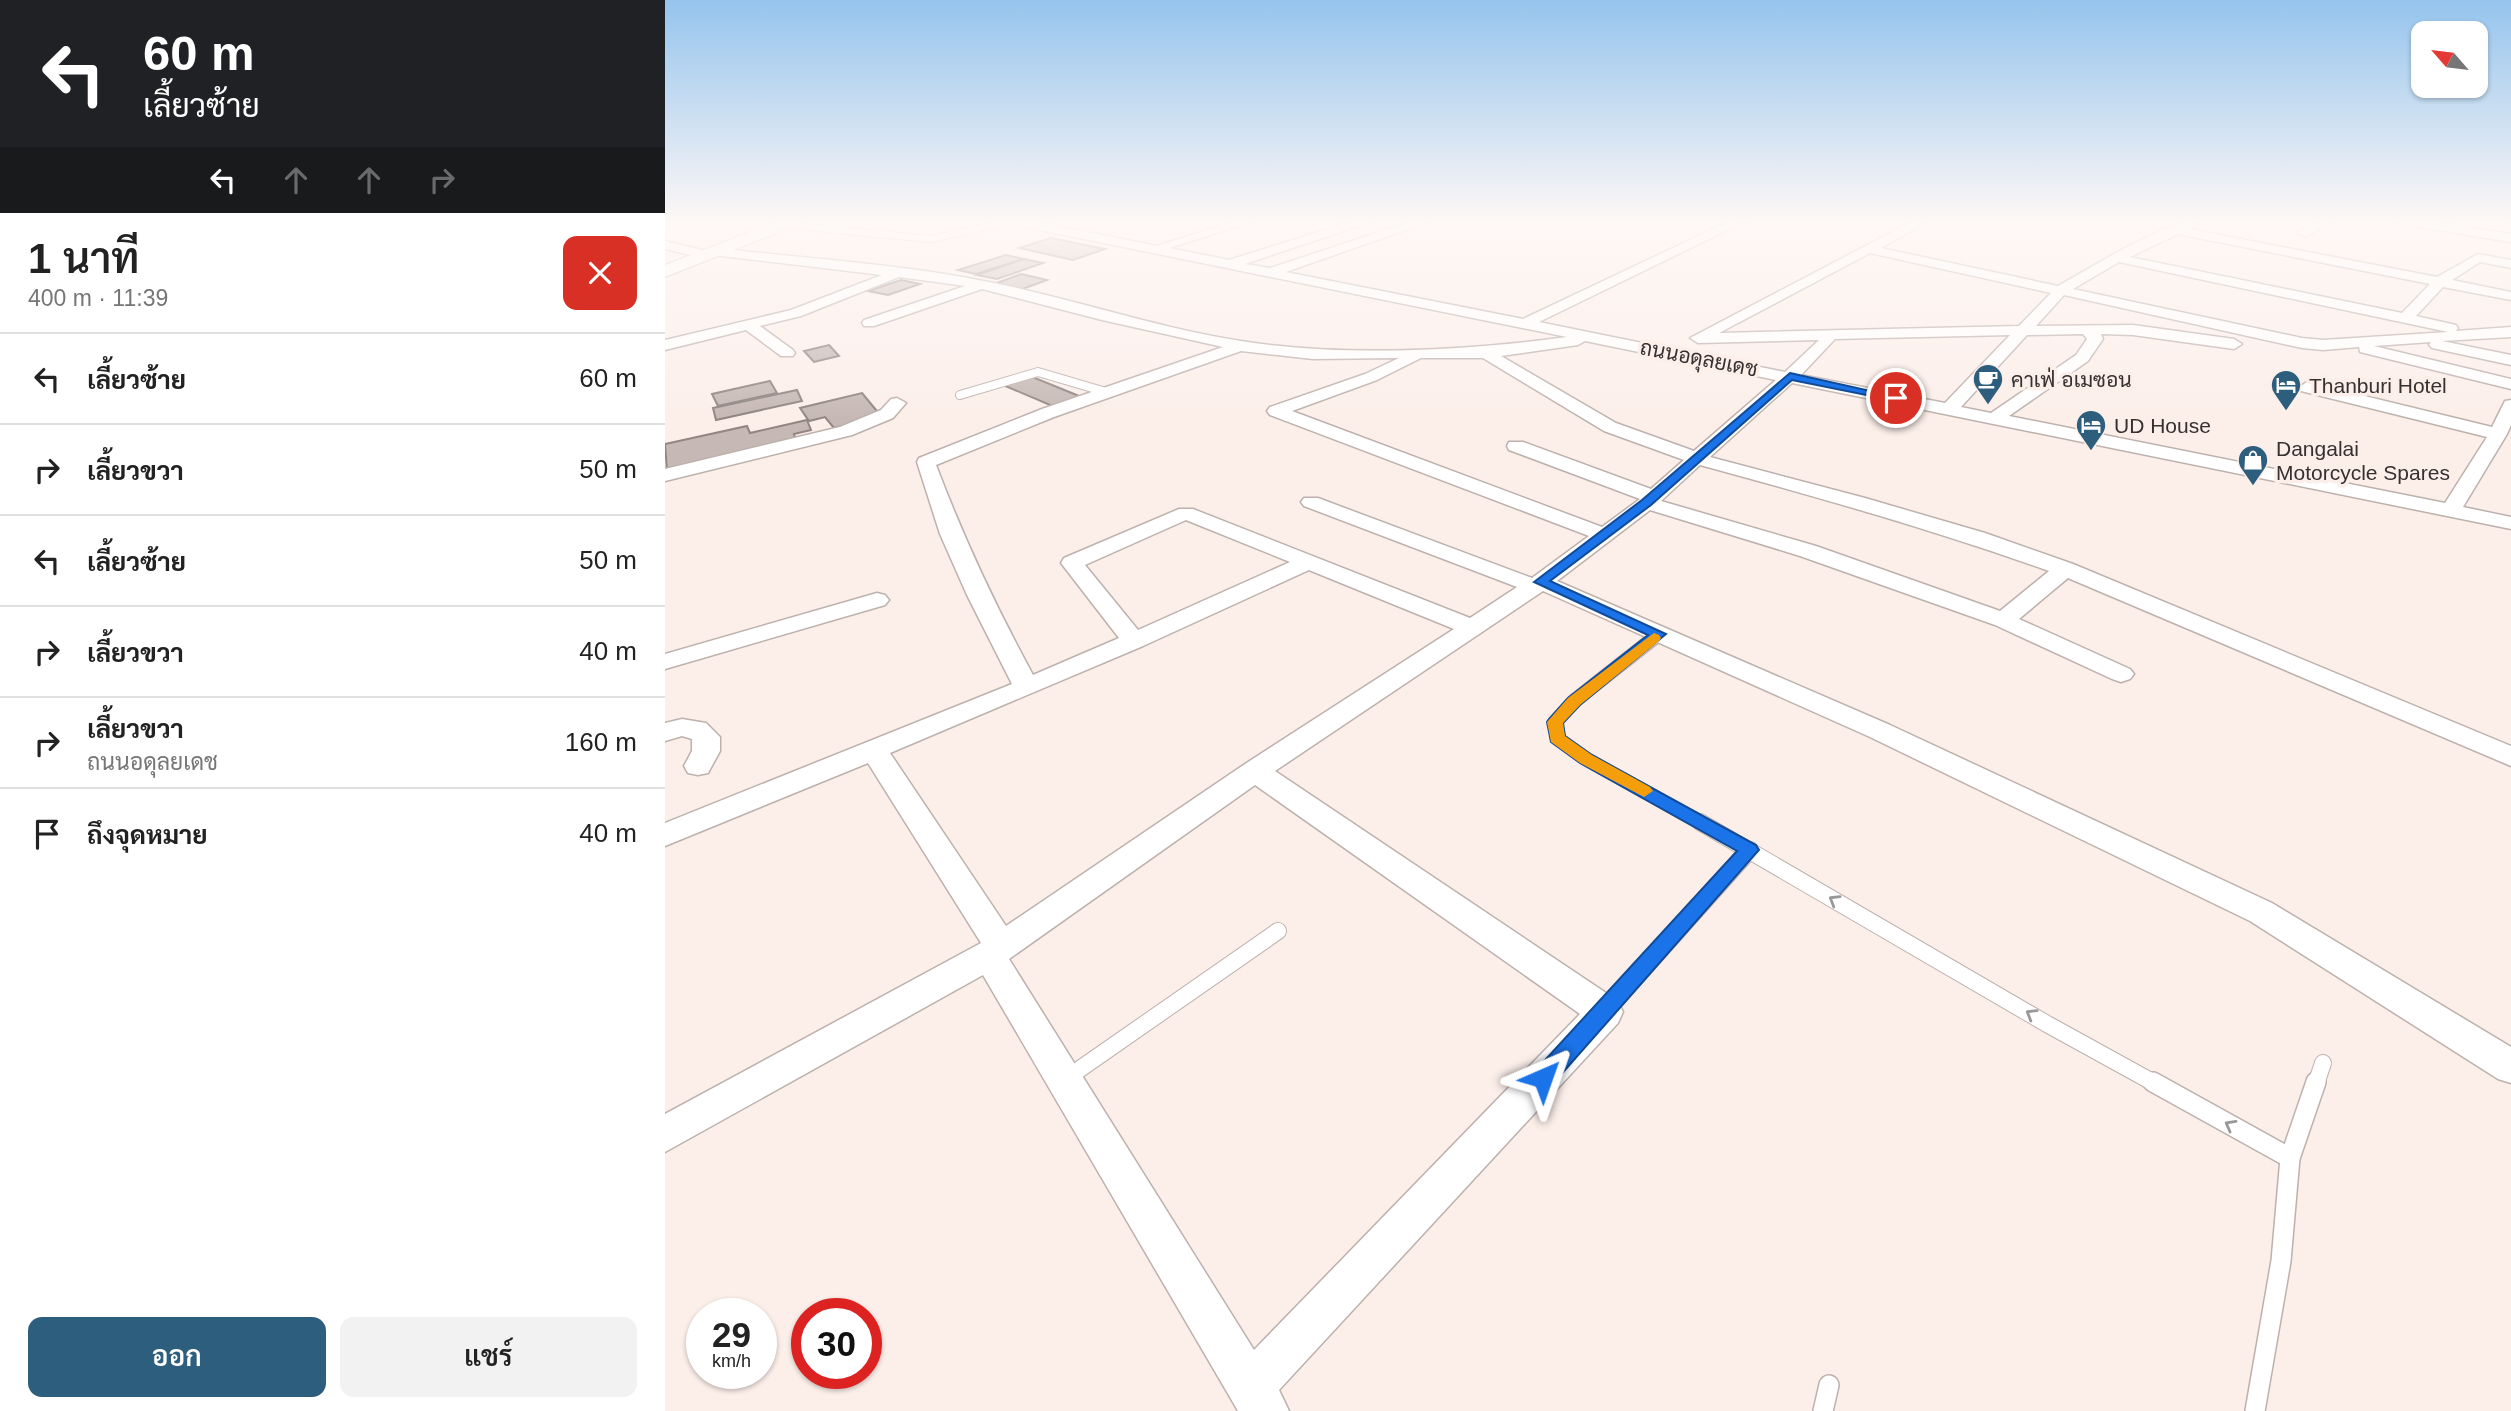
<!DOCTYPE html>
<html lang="th">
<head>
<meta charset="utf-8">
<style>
  body { margin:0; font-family:Helvetica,Sarabun,sans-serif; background:#f2f2f2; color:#222; height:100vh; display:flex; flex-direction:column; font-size:26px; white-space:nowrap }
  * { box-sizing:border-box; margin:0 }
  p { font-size:23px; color:#767676 }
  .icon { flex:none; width:38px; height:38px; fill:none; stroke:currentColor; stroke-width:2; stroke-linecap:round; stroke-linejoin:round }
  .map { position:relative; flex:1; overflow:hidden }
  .sheet { display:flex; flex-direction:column; background:#fff; width:665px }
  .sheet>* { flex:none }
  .top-card { background:#202124; color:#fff; overflow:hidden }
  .needle { width:46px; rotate:298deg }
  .controls { position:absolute; left:1746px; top:21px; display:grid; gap:14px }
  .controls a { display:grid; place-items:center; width:77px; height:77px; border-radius:14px; background:#fff; box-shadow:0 2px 5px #0004; font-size:35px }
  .speed { position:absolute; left:21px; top:1298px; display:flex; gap:14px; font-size:35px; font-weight:700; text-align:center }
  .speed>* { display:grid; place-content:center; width:91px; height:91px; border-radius:50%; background:#fff; box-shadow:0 2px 5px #0004; line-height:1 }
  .speed small { font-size:18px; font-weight:400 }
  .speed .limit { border:10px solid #d22; background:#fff; color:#111 }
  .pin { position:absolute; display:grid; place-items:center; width:60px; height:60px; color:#fff; margin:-30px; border:4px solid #fff; border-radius:50%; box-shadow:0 2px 7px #0007 }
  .me { position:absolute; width:77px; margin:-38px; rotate:43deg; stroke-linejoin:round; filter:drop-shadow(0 0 5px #0008) }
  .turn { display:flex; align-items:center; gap:24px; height:147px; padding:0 28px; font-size:32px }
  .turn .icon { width:91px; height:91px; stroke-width:2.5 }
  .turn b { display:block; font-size:49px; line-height:60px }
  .lanes { display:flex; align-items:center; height:66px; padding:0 28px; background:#0003; justify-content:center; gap:35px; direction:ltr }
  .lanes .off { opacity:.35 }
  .round { display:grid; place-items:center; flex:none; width:74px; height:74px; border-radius:14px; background:#f2f2f2 }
  .headline { display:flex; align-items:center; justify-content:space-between; height:119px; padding:0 28px }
  h1 { font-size:42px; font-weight:600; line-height:52px }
  .action { display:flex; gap:14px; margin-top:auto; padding:14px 28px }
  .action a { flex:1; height:80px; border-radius:14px; background:#2e5e7d; color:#fff; font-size:28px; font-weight:600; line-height:80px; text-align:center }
  .action a+a { background:#f2f2f2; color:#222 }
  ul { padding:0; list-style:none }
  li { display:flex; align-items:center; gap:21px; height:91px; padding:0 28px; border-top:2px solid #e0e0e0 }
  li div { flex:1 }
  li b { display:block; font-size:26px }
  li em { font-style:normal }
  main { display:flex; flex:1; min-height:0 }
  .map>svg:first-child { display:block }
</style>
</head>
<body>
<main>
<section class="sheet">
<div class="top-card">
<div class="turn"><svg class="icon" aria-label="left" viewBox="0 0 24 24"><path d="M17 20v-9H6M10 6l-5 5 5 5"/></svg><div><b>60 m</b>เลี้ยวซ้าย</div></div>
<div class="lanes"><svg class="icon" aria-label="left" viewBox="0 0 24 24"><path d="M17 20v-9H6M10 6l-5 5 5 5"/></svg><svg class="icon off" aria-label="ahead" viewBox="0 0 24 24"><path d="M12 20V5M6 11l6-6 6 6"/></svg><svg class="icon off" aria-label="ahead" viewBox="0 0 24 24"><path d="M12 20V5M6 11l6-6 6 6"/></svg><svg class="icon off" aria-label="right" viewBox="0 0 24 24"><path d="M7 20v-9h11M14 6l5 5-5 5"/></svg></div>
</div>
<div class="headline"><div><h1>1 นาที</h1><p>400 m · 11:39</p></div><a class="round" style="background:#d93025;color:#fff"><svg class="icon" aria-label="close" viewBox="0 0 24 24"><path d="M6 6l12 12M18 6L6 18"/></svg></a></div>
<ul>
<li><svg class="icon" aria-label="left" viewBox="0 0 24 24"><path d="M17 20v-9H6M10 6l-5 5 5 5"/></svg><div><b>เลี้ยวซ้าย</b></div><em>60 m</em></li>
<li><svg class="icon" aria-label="right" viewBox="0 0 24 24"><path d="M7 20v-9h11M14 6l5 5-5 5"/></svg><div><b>เลี้ยวขวา</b></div><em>50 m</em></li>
<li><svg class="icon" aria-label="left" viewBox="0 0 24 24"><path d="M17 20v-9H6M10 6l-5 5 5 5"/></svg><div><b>เลี้ยวซ้าย</b></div><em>50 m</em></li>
<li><svg class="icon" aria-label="right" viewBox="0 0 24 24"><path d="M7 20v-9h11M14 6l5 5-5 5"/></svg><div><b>เลี้ยวขวา</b></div><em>40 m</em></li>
<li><svg class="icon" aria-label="right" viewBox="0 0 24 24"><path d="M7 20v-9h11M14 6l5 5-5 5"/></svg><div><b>เลี้ยวขวา</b><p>ถนนอดุลยเดช</p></div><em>160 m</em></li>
<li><svg class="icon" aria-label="arrive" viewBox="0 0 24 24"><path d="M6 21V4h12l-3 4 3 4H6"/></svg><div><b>ถึงจุดหมาย</b></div><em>40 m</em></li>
</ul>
<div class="action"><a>ออก</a><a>แชร์</a></div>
</section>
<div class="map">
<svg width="1846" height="1411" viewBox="0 0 1846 1411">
  <rect width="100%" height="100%" fill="#fcefea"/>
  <g fill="#c6b9b5" stroke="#918682" stroke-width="2">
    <path d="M386,238L440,249L408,260L354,248Z"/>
    <path d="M341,255L358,259L311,274L293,270Z"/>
    <path d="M359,259L378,263L332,279L312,275Z"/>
    <path d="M356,274L382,280L355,290L329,284Z"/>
    <path d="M236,280L255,284L223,295L203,291Z"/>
    <path d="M164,345L174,356L149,362L139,351Z"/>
    <path d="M365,376L419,398L392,408L338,385Z"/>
    <path d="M105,381L112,393L53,406L47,394Z"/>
    <path d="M132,390L137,401L51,420L48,408Z"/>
    <path d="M197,393L216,416L169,428L160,417L144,421L135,408Z"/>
    <path d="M142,420L146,430L129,434L131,441L2,471L0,444L82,426L85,433Z"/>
  </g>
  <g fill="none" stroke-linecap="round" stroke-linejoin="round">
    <g stroke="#bdb1ad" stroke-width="8">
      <path id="lane-far4" d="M119,225L266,239L348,221"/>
    </g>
    <g stroke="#bdb1ad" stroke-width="10">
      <path id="lane-far3" d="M295,395L373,372L441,392"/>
    </g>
    <g stroke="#bdb1ad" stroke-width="15">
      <path id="lane-far2" d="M994,634L909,701L890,722L892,738L921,759L1038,824"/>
    </g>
    <g stroke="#bdb1ad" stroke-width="18">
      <g id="lane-far1">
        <path d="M1035,822L1382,1024L1491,1084"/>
        <path d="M940,1012L1085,850"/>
        <path d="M402,1078L613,931"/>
        <path d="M1651,1084L1658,1063"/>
      </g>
    </g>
    <g stroke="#bdb1ad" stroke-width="22">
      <g id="lane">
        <path d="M1488,1082L1625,1158"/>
        <path d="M1158,1411L1164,1385"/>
        <path d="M1590,1411L1616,1261L1625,1158L1651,1082"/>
      </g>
    </g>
    <g stroke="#bdb1ad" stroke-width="3">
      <g id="street">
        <path d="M339,220H363L492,246L574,220H593L504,248L564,260L692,220H711L580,264L605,268L751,220H769L621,272L858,319L1067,220H1083L874,322L1120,372L1154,340L1033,343L1025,338L1250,220H1265L1216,248L1393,286C1434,263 1479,234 1524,221L1530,225L1524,229L1772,277L1813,254L1846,260V268L1815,262L1787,280L1846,292V300L1778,287L1751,316L1791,325L1793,328L1791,331L1846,327V337L1777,341L1846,355V365L1767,348L1764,345L1766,342L1709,346L1846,379V389L1695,352L1694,347L1658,350L1637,348L1399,295L1371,326L1468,325L1569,339L1577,344L1569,349L1468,335L1436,334L1438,339L1423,361L1344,416L1780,503L1822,437L1636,391L1634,387L1642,382L1827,427L1840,401L1846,400V425L1842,434L1798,507L1846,517V529L1127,383L1045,457L1200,498L1320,533L1408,564L1846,746V766L1403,578L1354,619L1465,669L1469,674L1465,679L1456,682L1447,679L1330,625L1135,556L985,510L892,581L1225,725L1607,903L1846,1047V1083L1833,1079L1585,921L1205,737L878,591L610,771L953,1001L958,1012L953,1023L614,1390L624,1411H573L569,1404L318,975L0,1152V1114L316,943L203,763L0,846V823L347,684L302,595L275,534L252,462L254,458L377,409L558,347L437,320L317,289L209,326H199L197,323L199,320L300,286L234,277L136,316L95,326L128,350L130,353L128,356H116L81,330L0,350V340L126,310L217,275L48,255L42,259L0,249V241L45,252L51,248C143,259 238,264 329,283C412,300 492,328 576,341C678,357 799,351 902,337L345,224ZM1513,234L1765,284L1737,313L1465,257ZM1205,253L1386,293L1354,326L1054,333ZM1454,262L1783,332L1658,340L1637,338L1408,289ZM1418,334L1422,339L1411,355L1326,413L1296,407L1362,335ZM1345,335L1280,403L1136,375L1170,339ZM920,341L1111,380L1029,451L951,423L836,356L913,345ZM576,351L648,359L734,358L700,374L605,407L602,411L605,415L924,536L867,578L653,498H639L636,502L639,506L852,587L805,618L528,509H514L399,558L396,563L454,638L368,675C330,605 299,539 271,465L389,417ZM756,358H818L939,431L1019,460L986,489L858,442H844L842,446L844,450L975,499L937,527L627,411L712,380ZM1035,465C1153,497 1269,530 1384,571L1335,611L1151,546L996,501ZM521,520L625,562L473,630L420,565ZM644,570L789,629L580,764L341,926L225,753L478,646ZM590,785L915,1014L589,1350L344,959Z"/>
        <path d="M1654,220H1669L1642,236L1632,233Z"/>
        <path d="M1730,220H1758L1846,234V242L1736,224Z"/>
        <path d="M232,398L241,403L228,418L187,435L0,481V469L175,427L216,410L226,399Z"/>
        <path d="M212,593L220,595L224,600L220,605L0,669V654Z"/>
        <path d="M17,719L41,723L55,737V751L43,773L33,775L23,773L19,766L27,751V739L17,736L0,741V723Z"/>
      </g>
    </g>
    <g stroke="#bdb1ad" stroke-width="2">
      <path id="secondary" d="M116,220H139L137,223L0,277V265Z"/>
    </g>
    <use href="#lane-far4" stroke="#fff" stroke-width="6"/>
    <use href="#lane-far3" stroke="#fff" stroke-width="8"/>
    <use href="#lane-far2" stroke="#fff" stroke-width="12"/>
    <use href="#lane-far1" stroke="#fff" stroke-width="16"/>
    <use href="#lane" stroke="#fff" stroke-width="19"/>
    <use href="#street" fill="#fff" fill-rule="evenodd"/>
    <use href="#secondary" fill="#fff" fill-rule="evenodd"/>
  </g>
  <defs><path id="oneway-chevron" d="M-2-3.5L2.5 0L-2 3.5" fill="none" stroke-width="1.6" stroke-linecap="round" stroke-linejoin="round" transform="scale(1.75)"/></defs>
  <g stroke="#9a9898">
    <use href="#oneway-chevron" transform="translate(1169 900) rotate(-149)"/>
    <use href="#oneway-chevron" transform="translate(1366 1014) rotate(-149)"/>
    <use href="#oneway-chevron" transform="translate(1565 1125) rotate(-151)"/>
  </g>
  <linearGradient id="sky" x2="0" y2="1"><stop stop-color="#95c4ed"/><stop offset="0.53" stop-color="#fef8f6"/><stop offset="1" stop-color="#fef8f6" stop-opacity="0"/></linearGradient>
  <rect width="1846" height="418" fill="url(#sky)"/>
  <path fill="#1a73e8" stroke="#114b97" stroke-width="2" d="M1125,373L1237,398L1231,401L1127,380L986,505L885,581L1001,634L915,705L898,723L900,736L927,755L1091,845L1094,850L886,1086L878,1089L870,1086L867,1078L870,1071L1072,851L915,763L886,742L882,722L884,719L903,698L983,635L869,582L977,500Z"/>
  <path fill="#f59e0b" d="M989,633L994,635L996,638L994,641L915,705L898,723L900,736L927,755L985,787L988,791L979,797L915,763L886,742L882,722L903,698Z"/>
  <defs>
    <g id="cafe-pin" transform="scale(1.575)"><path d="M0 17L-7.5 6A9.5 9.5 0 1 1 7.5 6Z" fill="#2e5e7d" stroke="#fcefea"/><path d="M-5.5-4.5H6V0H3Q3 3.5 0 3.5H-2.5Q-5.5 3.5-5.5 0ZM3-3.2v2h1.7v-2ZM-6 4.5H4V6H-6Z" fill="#fff"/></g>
    <g id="hotel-pin" transform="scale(1.575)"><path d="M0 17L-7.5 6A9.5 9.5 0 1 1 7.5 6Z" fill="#2e5e7d" stroke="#fcefea"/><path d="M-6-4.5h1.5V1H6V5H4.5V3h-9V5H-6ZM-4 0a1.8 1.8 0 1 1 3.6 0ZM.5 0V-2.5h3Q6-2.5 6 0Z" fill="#fff"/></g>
    <g id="shop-pin" transform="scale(1.575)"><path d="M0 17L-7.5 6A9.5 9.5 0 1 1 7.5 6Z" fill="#2e5e7d" stroke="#fcefea"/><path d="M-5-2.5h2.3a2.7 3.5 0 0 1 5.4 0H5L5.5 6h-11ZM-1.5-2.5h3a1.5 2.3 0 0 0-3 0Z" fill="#fff"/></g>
  </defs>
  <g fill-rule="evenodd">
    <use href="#cafe-pin" x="1323" y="379"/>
    <use href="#hotel-pin" x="1621" y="385"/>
    <use href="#hotel-pin" x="1426" y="425"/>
    <use href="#shop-pin" x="1588" y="460"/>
  </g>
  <g text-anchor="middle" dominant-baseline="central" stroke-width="7" stroke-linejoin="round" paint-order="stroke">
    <g font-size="21" fill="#363130" stroke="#fcefea">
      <text transform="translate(1034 358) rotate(11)">ถนนอดุลยเดช</text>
    </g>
    <g font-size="21" fill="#363130" stroke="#fcefea" text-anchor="start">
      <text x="1346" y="379">คาเฟ่ อเมซอน</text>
      <text x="1644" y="385">Thanburi Hotel</text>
      <text x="1449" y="425">UD House</text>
      <text x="1611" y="448">Dangalai<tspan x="1611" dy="24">Motorcycle Spares</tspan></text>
    </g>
  </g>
</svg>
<div class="controls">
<a><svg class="needle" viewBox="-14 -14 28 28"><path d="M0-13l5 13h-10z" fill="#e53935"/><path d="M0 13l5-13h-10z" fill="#767676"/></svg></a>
</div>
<div class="speed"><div>29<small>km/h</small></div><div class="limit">30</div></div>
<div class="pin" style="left:1231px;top:398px;background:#d93025"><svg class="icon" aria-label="arrive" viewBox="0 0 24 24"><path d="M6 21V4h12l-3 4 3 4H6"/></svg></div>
<svg class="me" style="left:878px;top:1078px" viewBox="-20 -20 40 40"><path d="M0-17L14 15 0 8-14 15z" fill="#1a73e8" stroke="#fff" stroke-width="4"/></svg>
</div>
</main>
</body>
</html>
